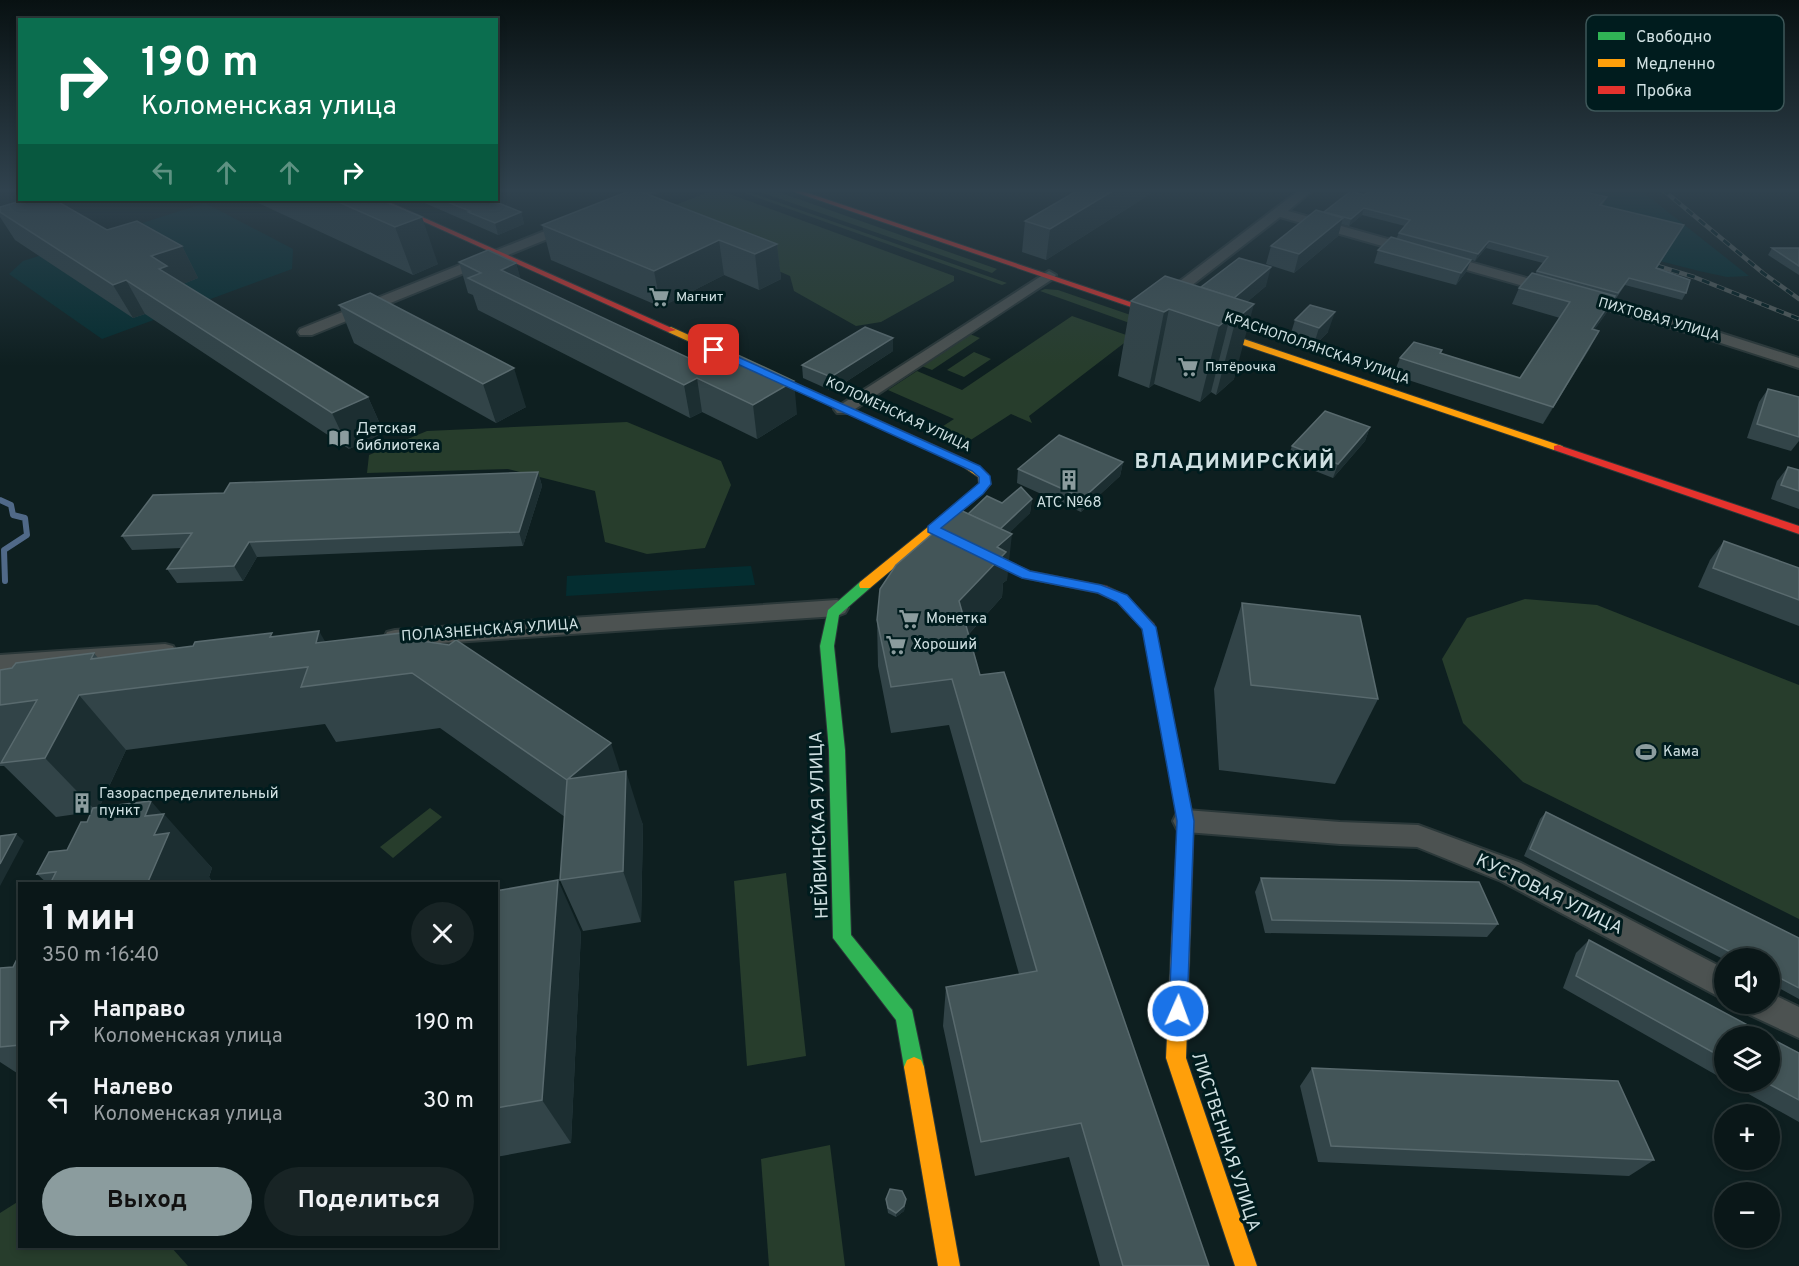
<!DOCTYPE html>
<html lang="ru">
<head>
<meta charset="utf-8">
<style>
  body { margin:0; font-family:Overpass,sans-serif; background:#182425; color:#f1f3f6; height:100vh; display:flex; flex-direction:column; font-size:22px; white-space:nowrap }
  * { box-sizing:border-box; margin:0 }
  p { font-size:20px; color:#999fa2 }
  .icon { flex:none; width:33px; height:33px; fill:none; stroke:currentColor; stroke-width:2; stroke-linecap:round; stroke-linejoin:round }
  .map { position:relative; flex:1; overflow:hidden }
  .sheet { position:absolute; left:18px; top:882px; width:480px; height:366px; display:flex; flex-direction:column; background:#0a1718; border-radius:0px; box-shadow:0 3px 9px #0003,0 0 0 2px #2a3637 }
  .sheet>* { flex:none }
  .top-card { position:absolute; left:18px; top:18px; width:480px; height:183px; border-radius:0px; box-shadow:0 3px 9px #0003,0 0 0 2px #2a3637; background:#0b6e4f; color:#fff; overflow:hidden }
  .fabs { position:absolute; left:1714px; top:948px; display:grid; gap:12px }
  .fabs a { display:grid; place-items:center; width:66px; height:66px; border-radius:50%; background:#0a1718; box-shadow:0 3px 9px #0003,0 0 0 2px #2a3637; font-size:30px }
  .pin { position:absolute; display:grid; place-items:center; width:51px; height:51px; color:#fff; margin:-26px; border-radius:12px; box-shadow:0 3px 9px #0006 }
  .me { position:absolute; width:66px; margin:-33px; rotate:2deg; stroke-linejoin:round; filter:drop-shadow(0 0 4px #0008) }
  .turn { display:flex; align-items:center; gap:21px; height:126px; padding:0 24px; font-size:27px }
  .turn .icon { width:78px; height:78px; stroke-width:2.5 }
  .turn b { display:block; font-size:42px; line-height:51px }
  .lanes { display:flex; align-items:center; height:57px; padding:0 24px; background:#0003; justify-content:center; gap:30px; direction:ltr }
  .lanes .off { opacity:.35 }
  .round { display:grid; place-items:center; flex:none; width:63px; height:63px; border-radius:32px; background:#182425 }
  .headline { display:flex; align-items:center; justify-content:space-between; height:102px; padding:0 24px }
  h1 { font-size:36px; font-weight:700; line-height:45px }
  .button { display:flex; gap:12px; margin-top:auto; padding:12px 24px }
  .button a { flex:1; height:69px; border-radius:36px; background:#8b9c9e; color:#111; font-size:24px; font-weight:700; line-height:69px; text-align:center }
  .button a+a { background:#182425; color:#f1f3f6 }
  ul { padding:0; list-style:none }
  li { display:flex; align-items:center; gap:18px; height:78px; padding:0 24px }
  li div { flex:1 }
  li b { display:block; font-size:22px }
  li em { font-style:normal }
  .map>svg:first-child { display:block }
</style>
</head>
<body>
<div class="map">
<svg width="1799" height="1266" viewBox="0 0 1799 1266">
  <rect width="100%" height="100%" fill="#0e1f20"/>
  <g fill="#042d30">
    <path d="M1379,189H1639L1749,276L1727,277L1699,271Z"/>
    <path d="M205,203L293,249L292,269L102,339L9,274L23,261Z"/>
    <path d="M751,566L755,585L566,596L567,576Z"/>
  </g>
  <g fill="#273d2c">
    <path d="M716,189L954,276V281L881,322L856,326L794,291L790,276L699,236L645,217Z"/>
    <path d="M733,189H741L1007,283L1002,285Z"/>
    <path d="M752,189H770L997,269L992,273Z"/>
    <path d="M1045,289L1058,290L1148,321L1152,331L1040,291Z"/>
    <path d="M1072,316L1132,337L1029,416L1032,423L1011,414L966,443L937,430L954,419L888,390L917,371L962,390Z"/>
    <path d="M967,333L980,338L932,370L919,365Z"/>
    <path d="M974,352L991,359L964,377L947,370Z"/>
    <path d="M627,422L721,461L731,485L705,548L647,554L605,542L595,491L508,469L367,473L369,455L427,431Z"/>
    <path d="M1525,599L1597,605L1799,685V919L1523,782L1463,723L1442,659L1467,618Z"/>
    <path d="M430,808L442,817L393,858L380,847Z"/>
    <path d="M786,873L806,1056L747,1066L734,881Z"/>
    <path d="M830,1145L845,1266H769L761,1159Z"/>
    <path d="M19,1201L20,1246L171,1247L188,1266H0V1213Z"/>
  </g>
  <g fill="none" stroke-linecap="round" stroke-linejoin="round">
    <path stroke="#506988" stroke-width="6" d="M0,500L11,505L13,515L25,518L27,535L4,550L5,581"/>
    <g stroke="#2b3839" stroke-width="4">
      <g id="street">
        <path d="M647,189H663L624,207H614L613,204Z"/>
        <path d="M1301,189H1314L1288,211L1708,329L1799,358V368L1696,335L1280,217L1169,303H1159L1156,300L1159,297Z"/>
        <path d="M572,220L579,224L577,227L312,335H300L298,332L300,329Z"/>
        <path d="M1049,271L1056,275L1054,278L849,413H837L834,409Z"/>
        <path d="M837,600L845,603L848,608L845,613L837,616L395,646L387,644L384,638L387,632L395,630Z"/>
        <path d="M165,644L173,646L176,652L173,658L165,660L0,671V655Z"/>
        <path d="M1186,810L1340,822L1418,825L1521,863L1725,969V1000L1501,881L1417,847L1340,844L1186,832L1177,829L1173,821L1177,813Z"/>
        <path d="M1770,993L1799,1007V1038L1750,1015L1746,1004H1770Z"/>
      </g>
    </g>
    <g stroke="#2b3839" stroke-width="2">
      <path id="fast" d="M865,581L870,582L871,585L870,588L839,615L834,646L845,750L851,935L912,1010L924,1067L921,1074L914,1077L907,1074L904,1067L896,1020L833,938L829,750L820,646L828,610L860,582Z"/>
    </g>
    <g stroke="#2b3839" stroke-width="2">
      <g id="slow">
        <path d="M1137,305H1143L1562,446L1564,448L1562,450H1554L1137,309Z"/>
        <path d="M671,327L967,460L988,474L991,484L983,493L870,588H860L859,585L860,582L975,489L979,484L978,477L959,464L668,332V328Z"/>
        <path d="M1182,902L1188,905L1191,910L1186,1058L1257,1266H1235L1166,1058L1173,910L1176,905Z"/>
        <path d="M914,1057L921,1060L924,1067L960,1266H938L904,1067L907,1060Z"/>
      </g>
    </g>
    <g stroke="#2b3839" stroke-width="2">
      <g id="jam">
        <path d="M786,189H796L1145,307L1137,309Z"/>
        <path d="M376,200H384L676,330L668,332Z"/>
        <path d="M1558,445L1799,526V534L1554,450V446Z"/>
        <path d="M971,544L1030,571L1106,586L1127,596L1154,624L1194,821L1191,910L1188,915L1182,918L1176,915L1173,910L1178,821L1143,629L1117,602L1098,593L1023,578L967,551L965,548Z"/>
      </g>
    </g>
    <use href="#street" fill="#4c5251" fill-rule="evenodd"/>
    <use href="#fast" fill="#30b455" fill-rule="evenodd"/>
    <use href="#slow" fill="#ff9f0a" fill-rule="evenodd"/>
    <use href="#jam" fill="#e5322d" fill-rule="evenodd"/>
    <g stroke="#545d5c" stroke-width="4.5">
      <g id="rail">
        <path d="M1361,189L1386,195"/>
        <path d="M1662,189L1763,273L1799,299"/>
        <path d="M1641,261L1694,277L1799,319"/>
      </g>
    </g>
    <use href="#rail" stroke="#001c1e" stroke-width="3" stroke-dasharray="8" stroke-linecap="butt"/>
  </g>
  <g fill="#324448">
    <path d="M1080,189H1158L1046,260L1022,252L1025,221Z"/>
    <path d="M1364,195L1607,197L1602,206L1684,225L1657,268L1686,293L1682,300L1625,285L1615,300H1613L1607,312L1594,330L1590,348L1543,424L1393,375L1400,358L1442,350L1441,353L1520,378L1560,318L1512,304L1519,288L1535,274L1543,263L1486,248L1475,261L1471,260L1466,272L1456,285L1374,263L1378,250L1396,239L1399,233L1405,226L1362,215L1349,226L1341,224L1338,236L1294,273L1266,264L1271,246L1324,212Z"/>
    <path d="M252,200H381L438,264L413,275Z"/>
    <path d="M418,200H491L521,212L524,224L498,235Z"/>
    <path d="M0,207L182,246L198,278L183,284L368,397L384,433L349,449L145,314L133,318L15,240L0,217Z"/>
    <path d="M542,225L777,244L781,279L759,290L724,275L661,307L551,260Z"/>
    <path d="M1772,248H1799V275L1768,255Z"/>
    <path d="M459,262L516,263L520,279L797,414L757,439L702,412L690,418L478,310L473,295L468,293Z"/>
    <path d="M1266,286L1247,302L1234,379L1216,395L1211,392L1200,402L1154,384L1149,388L1118,376L1131,301L1201,287Z"/>
    <path d="M339,305L526,407L496,423L354,343Z"/>
    <path d="M1310,305L1328,332L1313,347L1289,339L1295,320Z"/>
    <path d="M893,351L832,391L803,378L802,365Z"/>
    <path d="M1768,389L1799,437V441L1791,451L1747,438L1759,402Z"/>
    <path d="M1370,427L1365,441L1333,478L1287,460L1292,446Z"/>
    <path d="M1123,462L1120,476L1081,512L1017,483L1018,469Z"/>
    <path d="M1788,467L1799,470V509L1771,499L1777,481Z"/>
    <path d="M538,472L542,486L523,546L257,557L243,581L177,583L167,569L182,548L132,550L122,536L224,493Z"/>
    <path d="M1032,499L1030,513L1009,533L1007,580L1003,583L1002,597L969,634L980,675L1209,1266H1100L1069,1157L975,1176L943,1026L946,987L1019,974L949,725L891,733L878,666L877,620L968,514L1002,503Z"/>
    <path d="M1724,541L1799,568V626L1698,587L1710,560Z"/>
    <path d="M1242,603L1378,699L1335,784L1219,770L1214,689Z"/>
    <path d="M402,633L403,636L423,634L427,642L621,772L643,825L641,922L583,931L560,880L565,817L440,728L336,742L325,724L126,750L99,808L162,814L212,868L209,877L214,884H48L37,874L67,850L87,822L91,812L56,817L4,766H0V670L94,653L98,658L274,637L325,642Z"/>
    <path d="M1546,812L1799,938V999L1770,983V958H1725V960L1524,856L1540,819Z"/>
    <path d="M1261,878L1498,924L1487,937L1265,933L1255,892Z"/>
    <path d="M496,891L581,932L571,1143L496,1157Z"/>
    <path d="M1589,940L1725,1036V1080L1563,988L1576,953Z"/>
    <path d="M20,953V1075L0,1062V968L13,967Z"/>
    <path d="M1799,1053V1122L1727,1082H1770Z"/>
    <path d="M1312,1068L1654,1160L1629,1176L1318,1162L1300,1086Z"/>
    <path d="M886,1199H906L904,1211L896,1217L888,1213Z"/>
  </g>
  <g fill="#1c2e31">
    <path d="M1116,189H1158L1046,260L1050,229Z"/>
    <path d="M1364,208L1362,215L1349,226L1351,219Z"/>
    <path d="M521,212L524,224L498,235L495,223Z"/>
    <path d="M422,217L438,264L413,275L395,227Z"/>
    <path d="M1343,218L1338,236L1294,273L1299,254Z"/>
    <path d="M719,240L724,275L661,307L654,271Z"/>
    <path d="M1489,241L1486,248L1475,261L1478,254Z"/>
    <path d="M777,244L781,279L759,290L755,254Z"/>
    <path d="M182,246L198,278L178,286L177,302L151,256Z"/>
    <path d="M1471,260L1466,272L1456,285L1461,273Z"/>
    <path d="M516,263L525,294L501,270Z"/>
    <path d="M1271,267L1266,286L1227,319L1232,300Z"/>
    <path d="M126,280L145,314L133,318L113,285Z"/>
    <path d="M1615,296L1607,312L1583,346L1592,329Z"/>
    <path d="M1254,304L1234,379L1216,395L1236,319Z"/>
    <path d="M1169,309L1154,384L1149,388L1164,312Z"/>
    <path d="M1335,312L1328,332L1313,347L1319,328Z"/>
    <path d="M1230,317L1211,392L1200,402L1219,326Z"/>
    <path d="M1599,331L1590,348L1543,424L1553,407Z"/>
    <path d="M893,338V351L832,391L831,377Z"/>
    <path d="M514,368L526,407L496,423L483,384Z"/>
    <path d="M697,378L702,412L690,418L684,385Z"/>
    <path d="M794,381L797,414L757,439L753,405Z"/>
    <path d="M368,397L384,433L349,449L332,413Z"/>
    <path d="M1370,427L1365,441L1333,478L1338,464Z"/>
    <path d="M1123,462L1120,476L1081,512L1083,498Z"/>
    <path d="M538,472L542,486L523,546L519,532Z"/>
    <path d="M1032,499L1030,513L995,547L996,533Z"/>
    <path d="M1012,534L1007,580L1003,583L1002,597L957,647L959,601L997,547Z"/>
    <path d="M249,542L257,557L243,581L234,566Z"/>
    <path d="M319,631L348,681L316,643Z"/>
    <path d="M423,634L449,689L421,641Z"/>
    <path d="M79,695L126,750L97,812L45,758Z"/>
    <path d="M611,743L625,787L626,771L643,825L641,922L623,871L568,779Z"/>
    <path d="M151,801L163,815L164,814L212,868L209,877L214,884H147L154,835L145,816Z"/>
    <path d="M16,834L24,841L0,886V864Z"/>
    <path d="M558,880L581,932L571,1143L542,1100Z"/>
    <path d="M906,1199L904,1211L896,1217V1213Z"/>
  </g>
  <g fill="#435558" stroke="#596a6e" stroke-width="1.5">
    <path d="M634,189L777,244L755,254L719,240L654,271L542,225Z"/>
    <path d="M1080,189H1116L1050,229L1025,221Z"/>
    <path d="M1372,189H1571L1607,197L1600,205L1684,225L1656,268L1690,280L1686,293L1629,278L1618,293L1537,271L1548,257L1489,241L1478,254L1399,233L1410,220L1364,208L1351,219L1324,212L1351,191L1364,195Z"/>
    <path d="M24,200H55L107,230L137,221L182,246L151,256L167,266L159,269L368,397L332,413L126,280L113,285L0,212V207Z"/>
    <path d="M334,200H381L422,217L395,227Z"/>
    <path d="M442,200H491L521,212L495,223L468,212L470,211Z"/>
    <path d="M1316,210L1343,218L1299,254L1271,246Z"/>
    <path d="M1391,237L1471,260L1461,273L1378,250Z"/>
    <path d="M1772,248H1799V266Z"/>
    <path d="M488,250L516,263L501,270L712,369L738,355L794,381L753,405L697,378L684,385L468,278L481,273L459,262Z"/>
    <path d="M1239,258L1271,267L1234,298L1201,287Z"/>
    <path d="M1532,273L1615,296L1592,329L1599,331L1553,407L1400,358L1414,342L1442,350L1440,353L1520,378L1570,302L1519,288Z"/>
    <path d="M1165,276L1254,304L1236,319L1230,317L1219,326L1169,309L1164,312L1131,301Z"/>
    <path d="M370,293L514,368L483,384L339,305Z"/>
    <path d="M1310,305L1335,312L1319,328L1295,320Z"/>
    <path d="M865,327L893,338L831,377L802,365Z"/>
    <path d="M1768,389L1799,397V437L1757,424Z"/>
    <path d="M1325,411L1370,427L1338,464L1292,446Z"/>
    <path d="M1059,435L1123,462L1083,498L1018,469Z"/>
    <path d="M1788,467L1799,470V491L1781,485Z"/>
    <path d="M538,472L519,532L249,542L234,566L167,569L192,533L122,536L153,495L224,493L230,483Z"/>
    <path d="M1021,487L1032,499L1000,529L968,514L987,496L1002,503Z"/>
    <path d="M960,510L1012,534L997,547L1006,552L959,601L980,675L1004,672L1209,1266H1123L1081,1123L981,1142L946,987L1037,971L952,679L891,687L877,620L880,589L896,565Z"/>
    <path d="M1724,541L1799,568V600L1713,568Z"/>
    <path d="M1242,603L1360,616L1378,699L1251,685Z"/>
    <path d="M319,631L316,643L402,633L401,636L423,634L421,641L449,645L456,640L611,743L568,779L626,771L623,871L560,880L567,780L412,673L301,687L308,667L79,695L45,758L1,763L37,700L0,705V670L12,668L16,663L94,653L91,659L193,646L195,642L272,633L270,637Z"/>
    <path d="M151,801L145,816L164,814L154,835L169,833L147,884H50L56,872L37,874L49,852L67,850L81,822H87L93,808Z"/>
    <path d="M1546,812L1799,938V988L1770,973V958H1742L1530,849Z"/>
    <path d="M16,834L0,864V836Z"/>
    <path d="M1261,878L1479,882L1498,924L1272,920Z"/>
    <path d="M558,880L542,1100L496,1108V891Z"/>
    <path d="M1589,940L1768,1036H1725V1059L1576,976Z"/>
    <path d="M20,953V1045L0,1047V968L13,967Z"/>
    <path d="M1770,1038L1799,1053V1100L1765,1082H1770Z"/>
    <path d="M1312,1068L1618,1081L1654,1160L1331,1146Z"/>
    <path d="M890,1189L902,1191L906,1199L904,1206L896,1213L888,1208L886,1199Z"/>
  </g>
  <linearGradient id="sky" x2="0" y2="1"><stop stop-color="#081112"/><stop offset="0.52" stop-color="#30424e"/><stop offset="1" stop-color="#30424e" stop-opacity="0"/></linearGradient>
  <rect width="1799" height="366" fill="url(#sky)"/>
  <path fill="#1a73e8" stroke="#114b97" stroke-width="1.5" d="M711,348H718L980,466L990,476L991,484L983,494L941,528L1030,571L1101,585L1127,595L1156,627L1194,821L1187,1011L1185,1017L1178,1020L1171,1017L1169,1011L1177,821L1142,629L1117,602L1098,593L1022,578L928,532V526L979,483V477L972,471L711,352Z"/>
  <defs>
    <g id="supermarket-bare" transform="scale(1.62)"><path d="M-6-5.5h2.5l.6 2H6L4.5 2H-2.5L-4.4-4H-6ZM-1.5 3.2a1.3 1.3 0 1 0 .1 0ZM3 3.2a1.3 1.3 0 1 0 .1 0Z" fill="#8b9c9e" stroke="#001c1e" stroke-width="2.5" paint-order="stroke"/></g>
    <g id="library-bare" transform="scale(1.62)"><path d="M-6-4Q-3-5.5-.7-3.5V5Q-3 3-6 4ZM6-4Q3-5.5 .7-3.5V5Q3 3 6 4Z" fill="#8b9c9e" stroke="#001c1e" stroke-width="2.5" paint-order="stroke"/></g>
    <g id="building-bare" transform="scale(1.62)"><path d="M-4-6H4V6H1V3H-1V6H-4ZM-2.5-4.3h1.7v1.8h-1.7ZM.8-4.3h1.7v1.8H.8ZM-2.5-1h1.7V.8h-1.7ZM.8-1h1.7V.8H.8Z" fill="#8b9c9e" stroke="#001c1e" stroke-width="2.5" paint-order="stroke"/></g>
    <g id="stadium-bare" transform="scale(1.62)"><path d="M0-5a6.5 5 0 1 0 0 10a6.5 5 0 1 0 0-10ZM-3.5-1.8h7v3.6h-7Z" fill="#8b9c9e" stroke="#001c1e" stroke-width="2.5" paint-order="stroke"/></g>
  </defs>
  <g fill-rule="evenodd">
    <use href="#supermarket-bare" x="659" y="297"/>
    <use href="#supermarket-bare" x="1188" y="367"/>
    <use href="#library-bare" x="339" y="438"/>
    <use href="#building-bare" x="1069" y="480"/>
    <use href="#supermarket-bare" x="909" y="619"/>
    <use href="#supermarket-bare" x="896" y="645"/>
    <use href="#stadium-bare" x="1646" y="752"/>
    <use href="#building-bare" x="82" y="803"/>
  </g>
  <g text-anchor="middle" dominant-baseline="central" stroke-width="6" stroke-linejoin="round" paint-order="stroke">
    <g font-size="14" fill="#cfe0e2" stroke="#001c1e" text-anchor="start">
      <text x="676" y="297">Магнит</text>
      <text x="1205" y="367">Пятёрочка</text>
    </g>
    <g font-size="14" fill="#cfe0e2" stroke="#001c1e">
      <text transform="translate(1659 320) rotate(16)">ПИХТОВАЯ УЛИЦА</text>
      <text transform="translate(1317 349) rotate(19)">КРАСНОПОЛЯНСКАЯ УЛИЦА</text>
      <text transform="translate(898 415) rotate(25)">КОЛОМЕНСКАЯ УЛИЦА</text>
    </g>
    <g font-size="15" fill="#cfe0e2" stroke="#001c1e" text-anchor="start">
      <text x="356" y="429">Детская<tspan x="356" dy="17">библиотека</tspan></text>
      <text x="1069" y="503" text-anchor="middle">АТС №68</text>
      <text x="926" y="619">Монетка</text>
      <text x="913" y="645">Хороший</text>
      <text x="1663" y="752">Кама</text>
      <text x="99" y="794">Газораспределительный<tspan x="99" dy="17">пункт</tspan></text>
    </g>
    <g font-size="15" fill="#cfe0e2" stroke="#001c1e">
      <text transform="translate(490 631) rotate(-4)">ПОЛАЗНЕНСКАЯ УЛИЦА</text>
    </g>
    <g font-size="18" fill="#cfe0e2" stroke="#001c1e">
      <text transform="translate(820 825) rotate(-92)">НЕЙВИНСКАЯ УЛИЦА</text>
      <text transform="translate(1549 895) rotate(26)">КУСТОВАЯ УЛИЦА</text>
      <text transform="translate(1225 1142) rotate(72)">ЛИСТВЕННАЯ УЛИЦА</text>
    </g>
    <g font-size="21" font-weight="bold" letter-spacing="1.5" fill="#cfe0e2" stroke="#001c1e">
      <text x="1235" y="462">ВЛАДИМИРСКИЙ</text>
    </g>
  </g>
  <rect x="1586" y="15" width="198" height="96" rx="9" fill="#001c1e" stroke="#3e5759" stroke-width="1.5"/>
  <rect x="1598" y="32" width="27" height="8" fill="#30b455"/>
  <rect x="1598" y="59" width="27" height="8" fill="#ff9f0a"/>
  <rect x="1598" y="86" width="27" height="8" fill="#e5322d"/>
  <g font-size="16" fill="#cfe0e2">
    <text x="1636" y="42">Свободно</text>
    <text x="1636" y="69">Медленно</text>
    <text x="1636" y="96">Пробка</text>
  </g>
</svg>
<div class="fabs">
<a><svg class="icon" aria-label="sound" viewBox="0 0 24 24"><path d="M4 9h4l5-4v14l-5-4H4zM17 9q2 3 0 6"/></svg></a>
<a><svg class="icon" aria-label="layers" viewBox="0 0 24 24"><path d="M12 4l9 5-9 5-9-5zM3 14l9 5 9-5"/></svg></a>
<a>+</a>
<a>−</a>
</div>
<div class="pin" style="left:714px;top:350px;background:#d93025"><svg class="icon" aria-label="arrive" viewBox="0 0 24 24"><path d="M6 21V4h12l-3 4 3 4H6"/></svg></div>
<svg class="me" style="left:1178px;top:1011px" viewBox="-20 -20 40 40"><circle r="17" fill="#1a73e8" stroke="#fff" stroke-width="3"/><path d="M0-11L8 9 0 5-8 9z" fill="#fff"/></svg>
<div class="top-card">
<div class="turn"><svg class="icon" aria-label="right" viewBox="0 0 24 24"><path d="M7 20v-9h11M14 6l5 5-5 5"/></svg><div><b>190 m</b>Коломенская улица</div></div>
<div class="lanes"><svg class="icon off" aria-label="left" viewBox="0 0 24 24"><path d="M17 20v-9H6M10 6l-5 5 5 5"/></svg><svg class="icon off" aria-label="ahead" viewBox="0 0 24 24"><path d="M12 20V5M6 11l6-6 6 6"/></svg><svg class="icon off" aria-label="ahead" viewBox="0 0 24 24"><path d="M12 20V5M6 11l6-6 6 6"/></svg><svg class="icon" aria-label="right" viewBox="0 0 24 24"><path d="M7 20v-9h11M14 6l5 5-5 5"/></svg></div>
</div>
<section class="sheet">
<div class="headline"><div><h1>1 мин</h1><p>350 m · 16:40</p></div><a class="round"><svg class="icon" aria-label="close" viewBox="0 0 24 24"><path d="M6 6l12 12M18 6L6 18"/></svg></a></div>
<ul>
<li><svg class="icon" aria-label="right" viewBox="0 0 24 24"><path d="M7 20v-9h11M14 6l5 5-5 5"/></svg><div><b>Направо</b><p>Коломенская улица</p></div><em>190 m</em></li>
<li><svg class="icon" aria-label="left" viewBox="0 0 24 24"><path d="M17 20v-9H6M10 6l-5 5 5 5"/></svg><div><b>Налево</b><p>Коломенская улица</p></div><em>30 m</em></li>
</ul>
<div class="button"><a>Выход</a><a>Поделиться</a></div>
</section>
</div>
</body>
</html>
